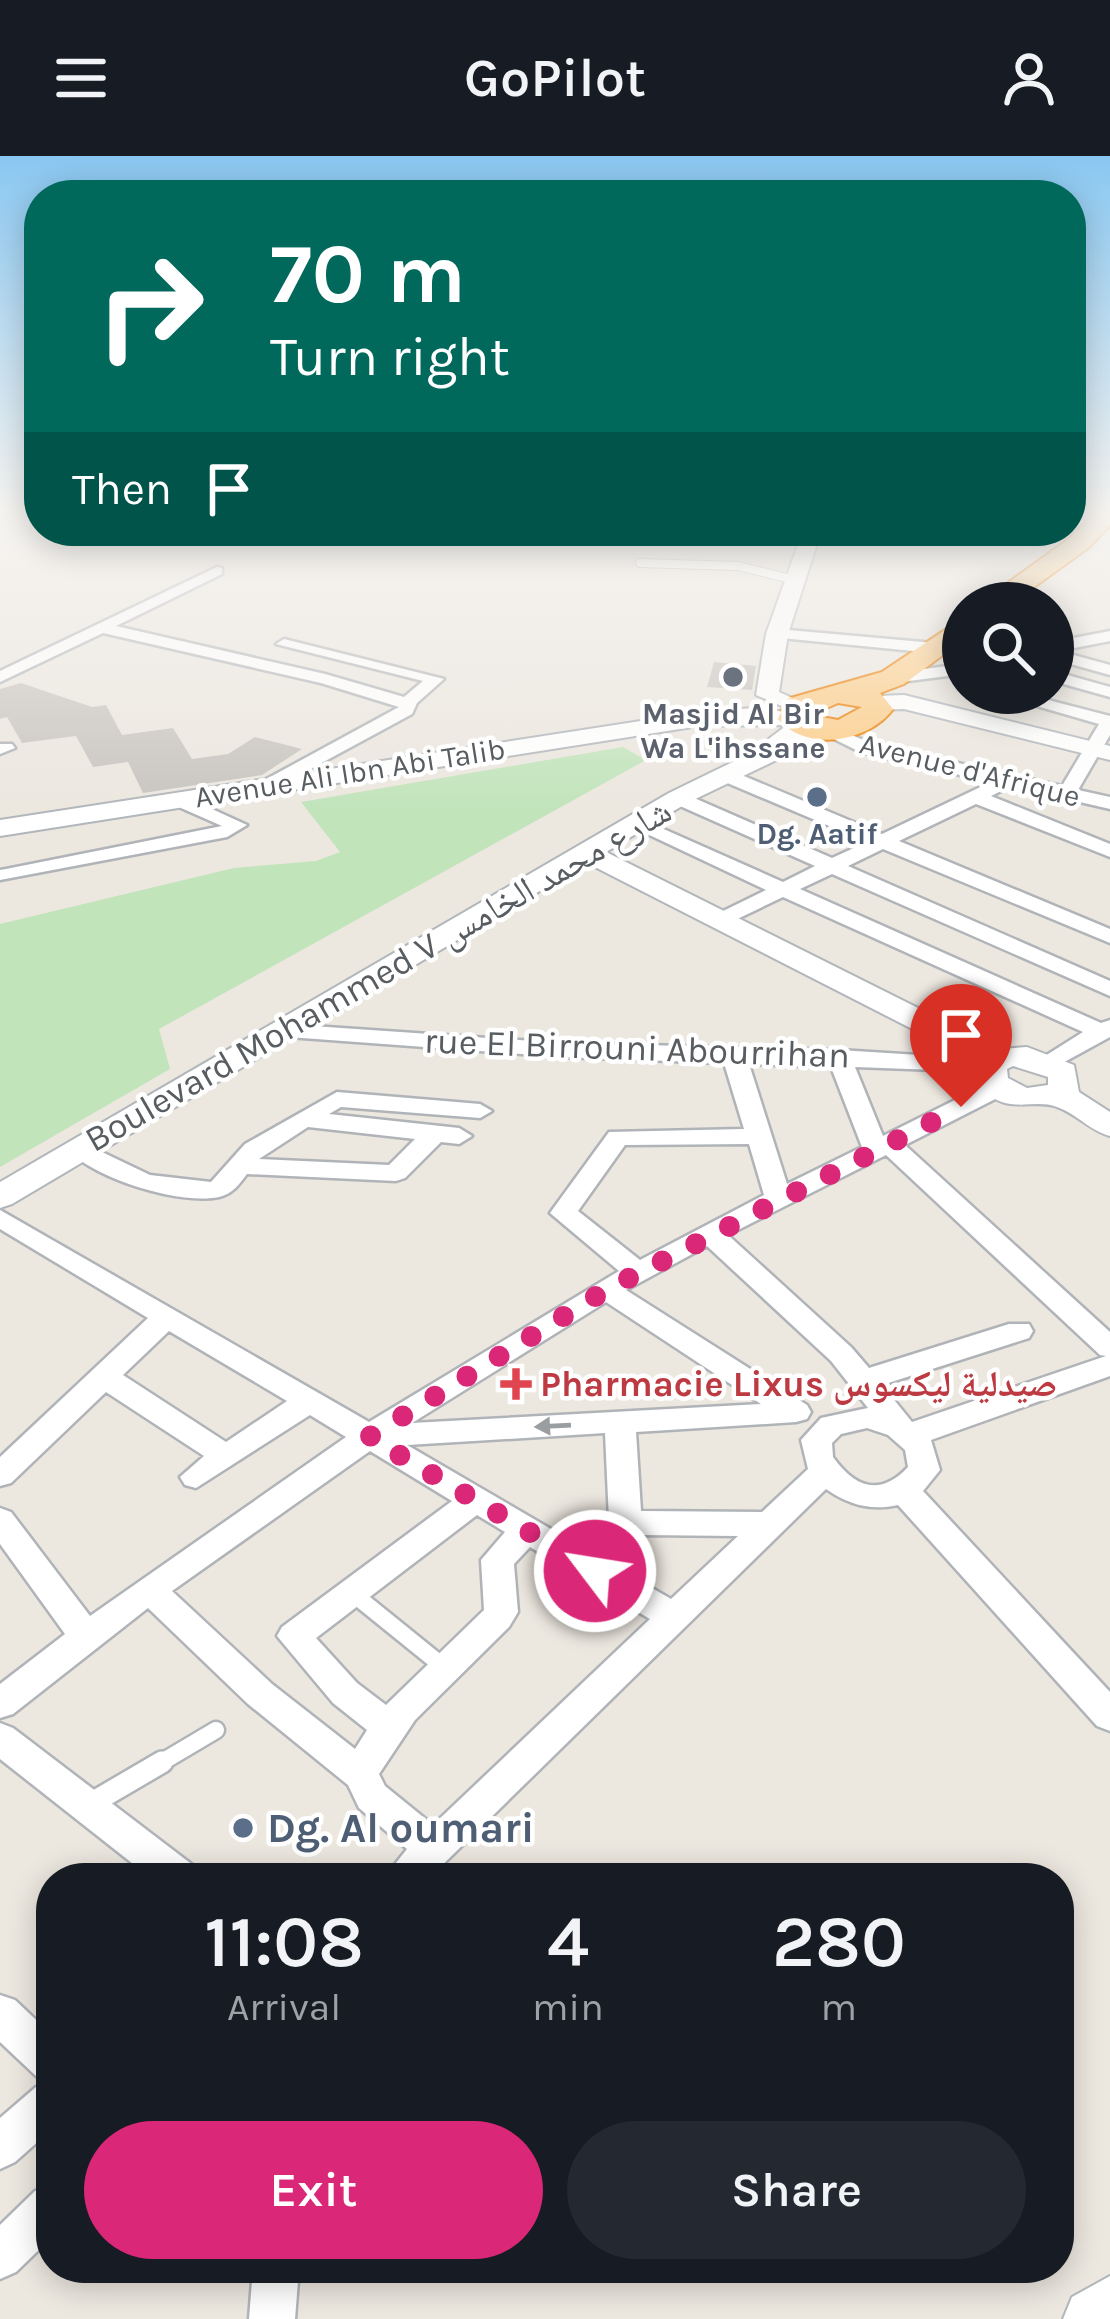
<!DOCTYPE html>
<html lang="en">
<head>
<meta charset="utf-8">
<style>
  body { margin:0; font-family:Karla,"Noto Naskh Arabic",sans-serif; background:#242831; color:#f1f3f6; height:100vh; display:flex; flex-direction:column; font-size:45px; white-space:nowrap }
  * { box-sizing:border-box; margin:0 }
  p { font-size:39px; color:#9ea1a6 }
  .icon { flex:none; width:66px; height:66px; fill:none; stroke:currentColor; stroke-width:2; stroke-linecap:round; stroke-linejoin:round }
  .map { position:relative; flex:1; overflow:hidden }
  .details { position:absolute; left:36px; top:1707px; width:1038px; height:420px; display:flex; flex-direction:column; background:#171b24; border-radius:48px; box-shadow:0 6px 30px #0003 }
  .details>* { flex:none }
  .hud { position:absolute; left:24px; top:24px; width:1062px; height:366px; border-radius:48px; box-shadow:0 6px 30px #0003; background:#00695c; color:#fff; overflow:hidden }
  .controls { position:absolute; left:942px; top:426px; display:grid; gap:24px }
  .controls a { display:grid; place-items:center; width:132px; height:132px; border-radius:50%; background:#171b24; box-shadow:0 6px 30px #0003; font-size:60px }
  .pin { position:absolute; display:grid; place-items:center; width:102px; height:102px; color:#fff; margin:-123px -51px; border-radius:50% 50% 50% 0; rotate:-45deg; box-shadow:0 0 12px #0007 }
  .pin .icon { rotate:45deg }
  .me { position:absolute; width:132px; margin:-66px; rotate:301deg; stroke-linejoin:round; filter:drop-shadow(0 0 9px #0008) }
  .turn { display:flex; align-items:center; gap:42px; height:252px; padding:0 48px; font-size:54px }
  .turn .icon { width:156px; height:156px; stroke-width:2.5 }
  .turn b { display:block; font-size:84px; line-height:102px }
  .then { display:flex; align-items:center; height:114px; padding:0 48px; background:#0003; gap:24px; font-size:45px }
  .eta { display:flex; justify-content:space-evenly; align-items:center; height:204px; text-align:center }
  .eta b { font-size:72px; font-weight:600; line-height:84px }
  .primary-button { display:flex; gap:24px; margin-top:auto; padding:24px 48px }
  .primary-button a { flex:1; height:138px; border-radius:72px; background:#db2777; color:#fff; font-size:48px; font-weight:600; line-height:138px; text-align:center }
  .primary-button a+a { background:#242831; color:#f1f3f6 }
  header { display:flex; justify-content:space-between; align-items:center; height:156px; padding:0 48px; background:#171b24; font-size:54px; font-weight:600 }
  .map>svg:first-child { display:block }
</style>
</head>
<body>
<header><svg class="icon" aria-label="menu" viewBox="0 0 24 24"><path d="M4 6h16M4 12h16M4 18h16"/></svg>GoPilot<svg class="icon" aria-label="person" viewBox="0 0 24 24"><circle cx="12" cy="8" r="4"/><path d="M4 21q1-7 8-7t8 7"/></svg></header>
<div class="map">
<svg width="1110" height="2163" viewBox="0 0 1110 2163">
  <rect width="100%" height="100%" fill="#ece7df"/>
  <path fill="#c1e4bb" d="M623,591L646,604L159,873L170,913L0,1011V768L234,712L316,705L340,696L301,646Z"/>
  <g fill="#c8c4bf">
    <path d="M714,506L756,510L752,534L707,531Z"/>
    <path d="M21,527L92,551L106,549L122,579L173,572L192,603L228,598L255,581L302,593L262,619L143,637L128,606L93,611L76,580L22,587L7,561L0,563V533Z"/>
  </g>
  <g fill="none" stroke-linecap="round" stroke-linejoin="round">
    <g stroke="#b0b4b8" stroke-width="10">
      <g id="lane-far2">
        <path d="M717,375L810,379"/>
        <path d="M640,407L738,410L795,424"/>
      </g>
    </g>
    <g stroke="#b0b4b8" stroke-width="21">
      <g id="lane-far1">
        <path d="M351,1436L445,1512"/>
        <path d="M157,1609L216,1574"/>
      </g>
    </g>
    <g stroke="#b0b4b8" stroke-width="26">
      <path id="lane" d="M92,1647L162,1606"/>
    </g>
    <g stroke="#b0b4b8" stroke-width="5">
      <g id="street">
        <path d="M217,411L222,412V418L116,470L325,518L404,541L423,525L276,488L284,483L444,523L417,547L412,558L268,636L261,634V626L399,551L321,527L103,477L0,526V515Z"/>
        <path d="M777,473L934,487L942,492L934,497L771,481V475Z"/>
        <path d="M1110,475V485L1059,495L1110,509V519L1053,503V486Z"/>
        <path d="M963,508V518L893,527L885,522L893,517Z"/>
        <path d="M1053,515L1110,531V541L1053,525Z"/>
        <path d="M992,537H1021L1110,560V579L1078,634L1110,641V653L1011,630L991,640L1110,688V701L976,648L899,685L1110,773V787L883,693L848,710L1110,825V840L832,718L800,733L1101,867L1110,864V881L1057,910H1041L1037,905L1083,876L783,741L731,766H717V758L766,734L624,667L641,663L783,726L815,710L671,646V638H685L832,702L867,686L718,623V615H732L882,678L991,626L860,596L826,579V571L832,570L872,588L1062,630L1099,568Z"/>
        <path d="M0,588H12L15,592L0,598Z"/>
        <path d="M179,638L247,669L227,681L0,724V714L6,713L222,670L172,648L169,644Z"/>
        <path d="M283,868L563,887L839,894L999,904L1003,909L999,914L991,916L855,911L883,980L989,927H1007L1010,932L1007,937L905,989L1110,1176V1220L931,1284L940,1314L923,1335L1110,1536V1575L1097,1570L898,1349C871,1355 849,1349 826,1333L429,1722H384L407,1693L359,1652L348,1629L248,1548L148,1452L13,1558L0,1562V1528L65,1478L0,1388V1352L11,1356L90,1460L346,1281L310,1259L196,1332L185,1329L180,1321L204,1300L106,1236L11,1327L0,1330V1301L148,1162L0,1073V1054L369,1266L619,1115L550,1057L609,976L744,973L724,907L563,901L275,880L271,875ZM749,908L831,911L862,991L787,1028ZM749,988L764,1039L640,1104L578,1055L625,989ZM886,999L1100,1199L1106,1200L912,1266L882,1229L1029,1182L1033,1175L1029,1168H1009L869,1212L851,1191L728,1079ZM707,1090L831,1205L868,1252L821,1262L801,1284L808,1313L762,1356L641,1355L636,1276L796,1266L807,1263L811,1256L807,1249L626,1134ZM606,1146L761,1248L412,1267ZM169,1175L287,1245L226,1286L123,1219ZM867,1272L888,1279L905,1294L908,1311C881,1340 856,1333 833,1301L832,1287L841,1278ZM605,1277L611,1408L407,1289ZM370,1295L452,1345L282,1471L277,1480L333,1547L367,1574L355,1593L272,1528L172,1435ZM477,1359L505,1376L481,1404L484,1454L386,1549L357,1527L316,1482ZM642,1379L738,1380L671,1443L645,1428ZM530,1391L650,1463L433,1669L385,1630L379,1618L415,1564L509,1471L518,1456L514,1408Z"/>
        <path d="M337,936L480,948L492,955L480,962L341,951L329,958L459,972L472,980L459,988L441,986L405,1022L396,1025L247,1018C239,1028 233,1038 219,1041C179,1049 96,1023 68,994L81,986L150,1019L211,1026L245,988ZM308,971L415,983L389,1009L259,1003Z"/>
        <path d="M0,1567L13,1572L194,1710L199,1722H151L0,1603Z"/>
        <path d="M0,1839L15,1844L51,1878V1974L15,2006L0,2013V1962L36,1931L50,1926L36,1920L0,1886Z"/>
        <path d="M51,2029V2082L16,2116L0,2123V2069L35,2035Z"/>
        <path d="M253,2112H299L295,2163H249Z"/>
      </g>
    </g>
    <g stroke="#b1b6bb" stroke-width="4">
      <g id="secondary">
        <path d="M803,375H821L788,478L779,536L810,550L798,557L756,539L766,478Z"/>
        <path d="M904,539L1110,590V604L904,553L876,554L864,547L876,540Z"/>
        <path d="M754,552L802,558L812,572L827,567L839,574L687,647L606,696L1000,893L1027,891L1074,909L1079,936L1110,956V980C1090,975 1077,958 1057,951C1031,941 1005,963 976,926L977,906L587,707L12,1048L0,1052V1026L669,637L749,598L787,569L699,570L0,680V664L699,556ZM1013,910L1048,921V929L1027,932L1008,922L1007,913Z"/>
        <path d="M1110,2120V2163H1063L1072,2141Z"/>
      </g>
    </g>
    <g stroke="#eb7e00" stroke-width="4">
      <g id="highway">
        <path d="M1099,353H1110V369L1088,392L1012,447H980L1070,382Z"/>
        <path d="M963,462V484L904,528L880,537L893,553C869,586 807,597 778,563L787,543L882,516ZM838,547L862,551L838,564L811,559Z"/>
      </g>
    </g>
    <use href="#lane-far2" stroke="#fff" stroke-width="8"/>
    <use href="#lane-far1" stroke="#fff" stroke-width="16"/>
    <use href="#lane" stroke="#fff" stroke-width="21"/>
    <use href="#street" fill="#fff" fill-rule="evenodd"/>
    <use href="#secondary" fill="#fff" fill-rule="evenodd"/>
    <use href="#highway" fill="#fdcc85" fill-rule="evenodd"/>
  </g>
  <defs><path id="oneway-solid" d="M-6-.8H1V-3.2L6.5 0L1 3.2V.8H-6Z" transform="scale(3)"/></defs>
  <use fill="#9b9ea0" href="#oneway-solid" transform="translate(553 1270) rotate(177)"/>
  <linearGradient id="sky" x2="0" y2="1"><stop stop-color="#89c7f1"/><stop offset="0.54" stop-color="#f6f4f1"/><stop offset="1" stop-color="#f6f4f1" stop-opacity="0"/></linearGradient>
  <rect width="1110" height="655" fill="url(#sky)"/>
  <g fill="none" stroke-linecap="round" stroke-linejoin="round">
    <path stroke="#db2777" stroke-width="21" stroke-dasharray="0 37.8" d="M595,1415L369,1281L606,1134L961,951"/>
  </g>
  <circle fill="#6b7280" stroke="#fff" stroke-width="4.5" cx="733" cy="521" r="12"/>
  <g fill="#5c6f8a" stroke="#fff" stroke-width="4.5">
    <circle cx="817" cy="641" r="12"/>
    <circle cx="243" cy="1672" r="12"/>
  </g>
  <path fill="#e0444e" stroke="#fff" stroke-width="4.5" d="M510 1210h12v12h12v12h-12v12h-12v-12h-12v-12h12z"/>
  <g text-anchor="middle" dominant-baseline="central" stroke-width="9" stroke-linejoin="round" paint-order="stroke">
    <g font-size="30" font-weight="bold" fill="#5b616d" stroke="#fff">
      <text x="733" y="558">Masjid Al Bir<tspan x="733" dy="34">Wa L'ihssane</tspan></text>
    </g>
    <g font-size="30" fill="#585d61" stroke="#fff">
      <text transform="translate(970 614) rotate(14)">Avenue d'Afrique</text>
      <text transform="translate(350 617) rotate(-9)">Avenue Ali Ibn Abi Talib</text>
    </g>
    <g font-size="30" font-weight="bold" fill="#4e5e75" stroke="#fff">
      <text x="817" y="678">Dg. Aatif</text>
    </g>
    <g font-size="36" fill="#585d61" stroke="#fff">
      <text transform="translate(378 819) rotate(-30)">Boulevard Mohammed V شارع محمد الخامس</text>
      <text transform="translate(637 892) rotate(2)">rue El Birrouni Abourrihan</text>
    </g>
    <g font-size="36" font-weight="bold" fill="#be3a42" stroke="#fff" text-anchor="start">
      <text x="540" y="1228">Pharmacie Lixus صيدلية ليكسوس</text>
    </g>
    <g font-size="42" font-weight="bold" fill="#4e5e75" stroke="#fff" text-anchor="start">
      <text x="267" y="1672">Dg. Al oumari</text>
    </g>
  </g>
</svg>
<div class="controls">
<a><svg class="icon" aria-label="search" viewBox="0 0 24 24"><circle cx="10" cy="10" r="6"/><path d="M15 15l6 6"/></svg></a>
</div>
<div class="pin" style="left:961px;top:951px;background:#d93025"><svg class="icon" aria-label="arrive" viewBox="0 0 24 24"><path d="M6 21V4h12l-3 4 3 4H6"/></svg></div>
<svg class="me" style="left:595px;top:1415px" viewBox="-20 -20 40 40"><circle r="17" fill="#db2777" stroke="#fff" stroke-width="3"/><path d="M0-11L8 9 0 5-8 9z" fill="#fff"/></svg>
<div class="hud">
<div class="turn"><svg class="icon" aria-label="right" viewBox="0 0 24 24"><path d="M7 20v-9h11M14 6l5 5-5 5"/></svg><div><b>70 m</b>Turn right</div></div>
<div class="then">Then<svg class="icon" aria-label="arrive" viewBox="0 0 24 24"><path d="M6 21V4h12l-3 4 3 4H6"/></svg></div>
</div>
<section class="details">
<div class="eta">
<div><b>11:08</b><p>Arrival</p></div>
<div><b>4</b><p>min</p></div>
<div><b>280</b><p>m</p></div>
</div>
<div class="primary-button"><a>Exit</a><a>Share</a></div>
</section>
</div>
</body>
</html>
